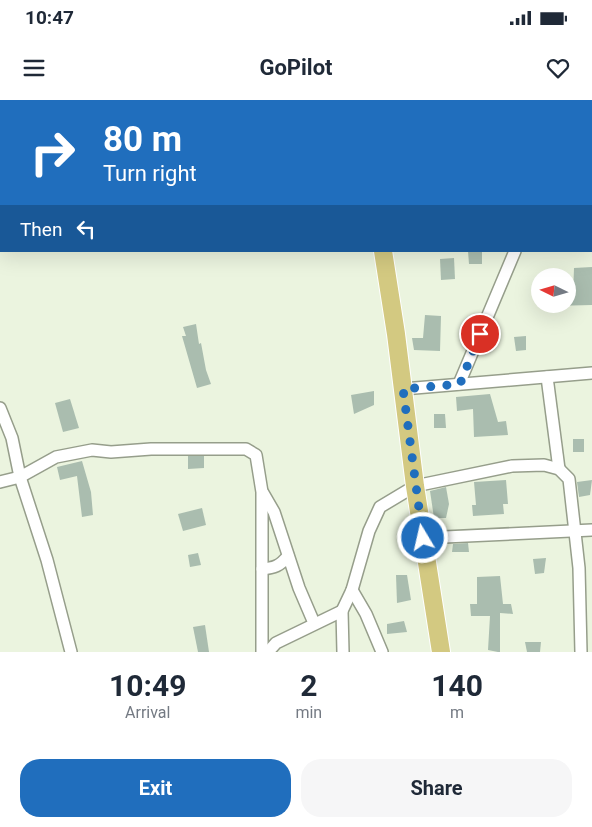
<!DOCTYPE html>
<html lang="en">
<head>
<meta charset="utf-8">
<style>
  body { margin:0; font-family:Roboto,sans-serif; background:#f6f6f7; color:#1f2937; height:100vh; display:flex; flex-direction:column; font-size:19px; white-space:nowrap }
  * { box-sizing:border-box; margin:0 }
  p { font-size:16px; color:#747a83 }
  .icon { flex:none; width:28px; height:28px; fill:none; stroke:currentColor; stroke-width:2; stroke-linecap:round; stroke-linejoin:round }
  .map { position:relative; height:552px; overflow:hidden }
  .panel { display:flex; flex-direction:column; background:#fff; flex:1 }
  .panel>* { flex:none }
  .hud { position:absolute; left:0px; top:0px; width:592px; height:152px; box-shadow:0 5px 20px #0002; background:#206ebd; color:#fff; overflow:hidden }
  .needle { width:32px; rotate:275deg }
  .buttons { position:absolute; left:531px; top:168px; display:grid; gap:10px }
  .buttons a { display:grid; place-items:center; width:45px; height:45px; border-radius:50%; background:#fff; box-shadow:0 5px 20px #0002; font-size:25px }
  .pin { position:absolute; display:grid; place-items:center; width:42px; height:42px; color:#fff; margin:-21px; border:2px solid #fff; border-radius:50%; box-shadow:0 1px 5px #0007 }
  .me { position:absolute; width:55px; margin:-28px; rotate:351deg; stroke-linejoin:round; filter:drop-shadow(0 0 4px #0008) }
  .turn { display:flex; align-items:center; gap:18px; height:105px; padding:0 20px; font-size:22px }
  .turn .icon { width:65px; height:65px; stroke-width:2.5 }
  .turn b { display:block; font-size:35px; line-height:42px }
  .then { display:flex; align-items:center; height:48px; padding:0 20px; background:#0003; gap:10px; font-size:19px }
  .eta { display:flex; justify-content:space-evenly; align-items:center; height:85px; text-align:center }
  .eta b { font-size:30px; font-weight:700; line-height:35px }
  .action { display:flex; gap:10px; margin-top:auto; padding:10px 20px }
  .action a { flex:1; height:58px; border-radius:20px; background:#206ebd; color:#fff; font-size:20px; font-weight:700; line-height:58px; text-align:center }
  .action a+a { background:#f6f6f7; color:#1f2937 }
  .status { display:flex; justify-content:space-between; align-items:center; height:35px; padding:0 25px; background:#fff; direction:ltr }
  .status svg { height:14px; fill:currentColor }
  header { display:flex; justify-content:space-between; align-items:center; height:65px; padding:0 20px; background:#fff; font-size:22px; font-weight:700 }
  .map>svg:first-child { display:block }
</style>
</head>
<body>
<div class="status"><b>10:47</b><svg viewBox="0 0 49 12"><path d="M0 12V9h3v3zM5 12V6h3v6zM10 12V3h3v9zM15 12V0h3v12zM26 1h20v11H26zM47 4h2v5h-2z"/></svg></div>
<header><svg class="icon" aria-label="menu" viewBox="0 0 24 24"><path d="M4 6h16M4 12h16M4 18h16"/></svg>GoPilot<svg class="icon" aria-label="heart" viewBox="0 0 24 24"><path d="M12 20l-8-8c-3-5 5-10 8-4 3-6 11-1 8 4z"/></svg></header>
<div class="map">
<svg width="592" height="552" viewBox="0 0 592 552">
  <rect width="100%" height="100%" fill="#ebf4df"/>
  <g fill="#aabdaf">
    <path d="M468,151H482V164H469Z"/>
    <path d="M454,158L455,179L441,180L440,159Z"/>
    <path d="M592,167V205L552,206V204H568V198L573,197L574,168Z"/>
    <path d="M425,215L441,216L440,251L414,250L412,238H423Z"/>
    <path d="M196,224L199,244L201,243L206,270L211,284L197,288L182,236H186L183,227Z"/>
    <path d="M526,236V250L516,251L514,237Z"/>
    <path d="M374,291V305L354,314L351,295Z"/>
    <path d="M490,294L498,322L506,321L508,335L474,337L473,309L457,311L456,297Z"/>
    <path d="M70,299L79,328L63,332L55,303Z"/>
    <path d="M434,314H445L446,328H434Z"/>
    <rect x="573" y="339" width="11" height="13"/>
    <path d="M188,356H204V368L188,369Z"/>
    <path d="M82,361L91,392L93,415L82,417L77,376L60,380L57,367Z"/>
    <path d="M506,380L508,404H503L504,414L473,416L472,405H476L474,382Z"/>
    <path d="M592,380L590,395L579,397L577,382Z"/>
    <path d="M446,387L449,404L446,418H434L430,391Z"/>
    <path d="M202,408L206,425L183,431L178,414Z"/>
    <path d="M468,443L469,452H452L453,444Z"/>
    <path d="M198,453L201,465L190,467L188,455Z"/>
    <path d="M546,458L544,473L535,474L533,459Z"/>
    <path d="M396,475H407L411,500L397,503Z"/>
    <path d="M500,476L503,504H511L513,514L500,513V552H498L488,550L490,516H471L470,504H477V477Z"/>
    <path d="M404,521L407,532L387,534V524Z"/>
    <path d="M205,525L209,552H198L193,527Z"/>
    <path d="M525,542H541L540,552H527Z"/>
  </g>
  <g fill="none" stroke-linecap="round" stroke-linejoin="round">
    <g stroke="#969e8b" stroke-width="14">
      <g id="minor">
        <path d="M578,1V0"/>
        <path d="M591,121L592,122"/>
        <path d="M547,277L559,369"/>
        <path d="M459,284L515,151"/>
        <path d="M403,289L592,273"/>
        <path d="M0,308L12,338L20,377L47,460L71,552"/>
        <path d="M0,382L20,377L56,357L92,350L111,352L151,349H246L256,355L262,392V552"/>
        <path d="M263,393L274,412L299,488L314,523"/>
        <path d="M423,438L592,430"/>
        <path d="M262,469C274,468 280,466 288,456"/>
        <path d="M352,490L366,514L382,552"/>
        <path d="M268,552L276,543L342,511"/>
        <path d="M343,552L342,511L352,490L369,431L380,407L415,386L512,366L544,365L559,369L569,379L579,468L581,552"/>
      </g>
    </g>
    <g stroke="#fff" stroke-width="20">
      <g id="primary">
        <path d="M357,1L358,0"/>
        <path d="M383,151L396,234L415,386L441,552"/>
      </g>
    </g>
    <use href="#minor" stroke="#fff" stroke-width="11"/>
    <use href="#primary" stroke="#d3c981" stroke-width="18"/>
  </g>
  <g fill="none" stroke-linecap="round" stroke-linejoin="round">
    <path stroke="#206ebd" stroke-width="9" stroke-dasharray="0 16.2" d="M423,438L403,289L460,284L480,234"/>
  </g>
</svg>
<div class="buttons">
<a><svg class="needle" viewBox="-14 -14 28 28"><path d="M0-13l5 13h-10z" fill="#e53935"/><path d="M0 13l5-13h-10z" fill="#747a83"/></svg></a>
</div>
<div class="pin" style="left:480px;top:234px;background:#d93025"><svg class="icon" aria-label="arrive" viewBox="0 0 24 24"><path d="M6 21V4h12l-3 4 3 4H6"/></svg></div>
<svg class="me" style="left:423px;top:438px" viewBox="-20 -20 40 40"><circle r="17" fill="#206ebd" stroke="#fff" stroke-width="3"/><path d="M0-11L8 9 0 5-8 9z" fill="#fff"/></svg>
<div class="hud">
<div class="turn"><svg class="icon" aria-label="right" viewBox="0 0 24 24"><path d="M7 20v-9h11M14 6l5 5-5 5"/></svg><div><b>80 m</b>Turn right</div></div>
<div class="then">Then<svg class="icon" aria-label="left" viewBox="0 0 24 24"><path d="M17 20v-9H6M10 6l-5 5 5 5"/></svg></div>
</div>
</div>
<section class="panel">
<div class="eta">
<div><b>10:49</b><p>Arrival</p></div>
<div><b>2</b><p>min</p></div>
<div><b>140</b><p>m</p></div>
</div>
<div class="action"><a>Exit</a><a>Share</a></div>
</section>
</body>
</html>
